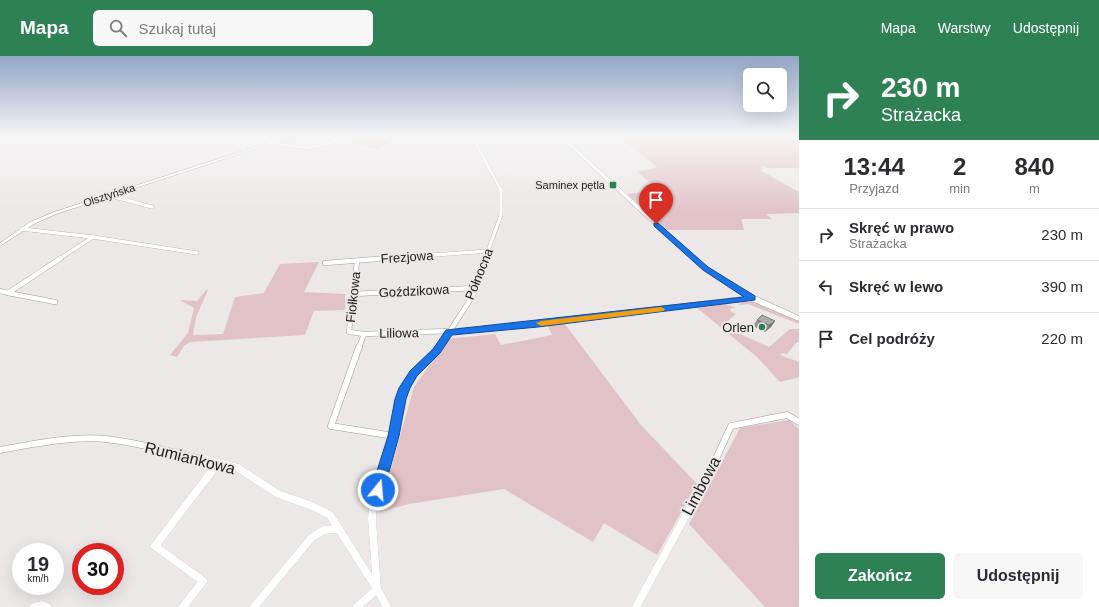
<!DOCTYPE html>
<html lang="pl">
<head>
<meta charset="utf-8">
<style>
  body { margin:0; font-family:Arial,sans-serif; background:#f7f7f7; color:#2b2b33; height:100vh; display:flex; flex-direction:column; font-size:15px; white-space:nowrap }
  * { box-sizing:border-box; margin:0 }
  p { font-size:13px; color:#7c7c81 }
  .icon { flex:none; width:22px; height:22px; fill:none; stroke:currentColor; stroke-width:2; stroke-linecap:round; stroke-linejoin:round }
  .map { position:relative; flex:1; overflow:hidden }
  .panel { display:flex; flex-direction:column; background:#fff; width:300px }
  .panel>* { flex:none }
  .top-card { background:#2d8154; color:#fff; overflow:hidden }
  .buttons { position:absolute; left:743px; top:12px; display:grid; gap:8px }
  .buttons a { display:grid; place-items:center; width:44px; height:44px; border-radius:6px; background:#fff; box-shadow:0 4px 16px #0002; font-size:20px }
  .speed { position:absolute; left:12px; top:487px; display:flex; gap:8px; font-size:20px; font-weight:700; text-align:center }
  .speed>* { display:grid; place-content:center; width:52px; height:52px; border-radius:50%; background:#fff; box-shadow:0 4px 16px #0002; line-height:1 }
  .speed small { font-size:10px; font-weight:400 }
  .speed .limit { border:6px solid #d22; background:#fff; color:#111 }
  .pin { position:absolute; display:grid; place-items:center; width:34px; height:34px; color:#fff; margin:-41px -17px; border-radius:50% 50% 50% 0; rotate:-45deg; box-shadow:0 0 4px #0007 }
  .pin .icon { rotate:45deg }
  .me { position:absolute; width:44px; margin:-22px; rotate:17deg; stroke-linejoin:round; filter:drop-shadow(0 0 3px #0008) }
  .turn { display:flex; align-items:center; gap:14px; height:84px; padding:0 16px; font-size:18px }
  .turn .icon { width:52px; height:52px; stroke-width:2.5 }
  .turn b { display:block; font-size:28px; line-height:34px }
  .eta { display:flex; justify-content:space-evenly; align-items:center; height:68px; text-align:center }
  .eta b { font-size:24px; font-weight:700; line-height:28px }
  .primary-button { display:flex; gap:8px; margin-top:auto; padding:8px 16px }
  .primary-button a { flex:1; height:46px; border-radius:6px; background:#2d8154; color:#fff; font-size:16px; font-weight:700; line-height:46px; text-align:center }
  .primary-button a+a { background:#f7f7f7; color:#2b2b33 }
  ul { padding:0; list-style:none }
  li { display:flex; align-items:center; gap:12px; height:52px; padding:0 16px; border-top:1px solid #e1e1e2 }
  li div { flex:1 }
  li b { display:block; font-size:15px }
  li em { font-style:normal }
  header { display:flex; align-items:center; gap:24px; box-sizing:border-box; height:56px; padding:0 20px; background:#2d8154; color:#fff }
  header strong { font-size:19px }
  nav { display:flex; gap:22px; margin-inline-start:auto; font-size:14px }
  .search { width:280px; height:36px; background:#f7f7f7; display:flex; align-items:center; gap:10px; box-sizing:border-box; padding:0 14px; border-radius:6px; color:#7c7c81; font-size:15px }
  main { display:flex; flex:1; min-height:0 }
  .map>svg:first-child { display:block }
</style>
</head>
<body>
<header>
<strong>Mapa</strong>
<div class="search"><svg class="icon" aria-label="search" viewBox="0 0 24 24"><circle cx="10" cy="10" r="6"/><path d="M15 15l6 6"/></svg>Szukaj tutaj</div>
<nav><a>Mapa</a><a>Warstwy</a><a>Udostępnij</a></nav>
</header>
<main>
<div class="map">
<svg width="799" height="551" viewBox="0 0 799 551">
  <rect width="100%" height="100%" fill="#ece8e8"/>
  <g fill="#e1c2c7">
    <path d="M370,80H397L379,93L352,88Z"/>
    <path d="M618,80H698L739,109L699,80H799V112H767L762,110L761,111L764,113L760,114L799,136V157L766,158L772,163H741L744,174H667L627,138L658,134L638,116L657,111Z"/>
    <path d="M319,206L304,236L345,238V254L314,255L305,279L190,286L184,290L177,301L170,299L188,277L194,252L180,244L197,245L207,233L208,234L196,261L193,279L223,278L235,241L264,237L280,208Z"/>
    <path d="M742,246H754L799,265V268L748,248L739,249Z"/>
    <path d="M725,248L736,252H731L730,255L736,258L722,270L769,291L790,273H799V286L796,287L787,298L782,297L780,299L799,306V321L780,326L757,301L697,252Z"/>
    <path d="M564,267L641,369L697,428L657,499L604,467L593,486L504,433L409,448L379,456L414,331L448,283L495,278L501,289L552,279L547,268Z"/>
    <path d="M789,364L799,373V551H765L689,468L740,372Z"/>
  </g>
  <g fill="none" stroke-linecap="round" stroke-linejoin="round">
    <g stroke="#a09c9c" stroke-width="3.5">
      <g id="minor-far4">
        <path d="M189,80L194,86"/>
        <path d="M477,80V90L501,134"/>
        <path d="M270,87L309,92L338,85L332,82L337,80"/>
      </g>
    </g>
    <g stroke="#a09c9c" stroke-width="4">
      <g id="minor-far3">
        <path d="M107,139L152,151"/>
        <path d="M22,173L93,181L59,203"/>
        <path d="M93,181L197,197"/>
        <path d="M376,203L489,195"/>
        <path d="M485,203L501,159V133"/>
      </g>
    </g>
    <g stroke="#a09c9c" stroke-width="5.5">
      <g id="minor-far2">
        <path d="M357,205L349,276L364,278L477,274L752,242"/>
        <path d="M325,207L390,202"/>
        <path d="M0,235L8,237L61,202"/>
        <path d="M8,237L55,246"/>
        <path d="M353,238L476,232"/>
        <path d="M359,292L364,278"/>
        <path d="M439,292L472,241L476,232L477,220L486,202"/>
      </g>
    </g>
    <g stroke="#a09c9c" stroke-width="7">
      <g id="minor-far1">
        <path d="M359,291L331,370L394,380"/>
        <path d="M0,394C34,388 71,380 106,383C141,387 175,397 210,405"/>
        <path d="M386,405L394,380L400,343L413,317L440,291"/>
        <path d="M715,405L731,370L787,359L799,366"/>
      </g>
    </g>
    <g stroke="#a09c9c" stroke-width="8">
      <g id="minor">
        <path d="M206,404L238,412L278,438L312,450L330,459L377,533L357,551"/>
        <path d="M386,404L373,447L372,463L377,533L387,551"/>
        <path d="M34,551L42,549L47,551"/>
        <path d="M183,551L203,525L155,490L218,407"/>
        <path d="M254,551L312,481L324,474L339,473"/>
        <path d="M636,551L716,404"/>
      </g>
    </g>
    <g stroke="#a09c9c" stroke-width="1">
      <path id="tertiary" d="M289,80H294L56,158L34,168L0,190V187L30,166L54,156Z"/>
    </g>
    <g stroke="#a09c9c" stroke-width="1">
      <path id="primary" d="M563,80L707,212L755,240L799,260V265L749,244L703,214L558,80Z"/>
    </g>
    <use href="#minor-far4" stroke="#fff" stroke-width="3"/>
    <use href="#minor-far3" stroke="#fff" stroke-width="3.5"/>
    <use href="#minor-far2" stroke="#fff" stroke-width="4.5"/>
    <use href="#minor-far1" stroke="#fff" stroke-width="6"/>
    <use href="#minor" stroke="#fff" stroke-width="8"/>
    <use href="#tertiary" fill="#fff" fill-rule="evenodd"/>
    <use href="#primary" fill="#fff" fill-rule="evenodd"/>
  </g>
  <path fill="#969293" d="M757,264L775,265L771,271L765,276L753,270Z"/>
  <path fill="#7a7778" d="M775,265L771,271L765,276L769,269Z"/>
  <path fill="#aeaaab" stroke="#7a7778" d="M762,259L775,265L769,269L757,264Z"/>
  <linearGradient id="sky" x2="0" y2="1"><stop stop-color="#93a6c7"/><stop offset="0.51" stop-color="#f6f5f5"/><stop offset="1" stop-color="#f6f5f5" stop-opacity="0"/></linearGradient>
  <rect width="799" height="158" fill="url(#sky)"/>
  <path fill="#1a73e8" stroke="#114b97" d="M654,167H658L708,211L755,240V244L538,271L452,279L440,297L417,320L410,332L406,343L399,380L384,434L382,438L378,439L373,438L371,434L388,380L395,343L399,332L410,315L433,293L446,274L744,241L703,214L654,170Z"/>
  <path fill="#f59e0b" d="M661,251L665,253L664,255L541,270L536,267L541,265Z"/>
  <g fill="#2d8154" stroke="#ece8e8" stroke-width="1.5">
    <rect x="609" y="125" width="8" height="8" rx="2"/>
    <circle cx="762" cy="271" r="4"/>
  </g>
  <g text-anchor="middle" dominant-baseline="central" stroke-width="4" stroke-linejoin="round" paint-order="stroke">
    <g font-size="11" fill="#1e1d1d" stroke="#ece8e8" text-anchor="end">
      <text x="605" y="129">Saminex pętla</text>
    </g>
    <g font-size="11" fill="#1e1d1d" stroke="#ece8e8">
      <text transform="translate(109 139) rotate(-18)">Olsztyńska</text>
    </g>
    <g font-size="13" fill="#1e1d1d" stroke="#ece8e8">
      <text transform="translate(407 201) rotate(-4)">Frezjowa</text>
      <text transform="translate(479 218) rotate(-68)">Północna</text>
      <text transform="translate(414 235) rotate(-3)">Goździkowa</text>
      <text transform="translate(353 241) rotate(-84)">Fiołkowa</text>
      <text transform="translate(399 277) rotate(-1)">Liliowa</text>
    </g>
    <g font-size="13" fill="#1e1d1d" stroke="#ece8e8" text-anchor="end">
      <text x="754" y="271">Orlen</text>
    </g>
    <g font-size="16" fill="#1e1d1d" stroke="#ece8e8">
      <text transform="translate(190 402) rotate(14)">Rumiankowa</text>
      <text transform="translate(701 430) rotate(-62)">Limbowa</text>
    </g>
  </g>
</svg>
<div class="buttons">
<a><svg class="icon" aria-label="search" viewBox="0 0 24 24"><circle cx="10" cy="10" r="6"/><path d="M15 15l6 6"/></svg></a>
</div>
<div class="speed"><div>19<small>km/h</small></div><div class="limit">30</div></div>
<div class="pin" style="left:656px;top:168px;background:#d93025"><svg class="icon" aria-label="arrive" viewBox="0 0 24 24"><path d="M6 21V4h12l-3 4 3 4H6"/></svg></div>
<svg class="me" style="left:378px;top:434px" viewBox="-20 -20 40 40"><circle r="17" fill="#1a73e8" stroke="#fff" stroke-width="3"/><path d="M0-11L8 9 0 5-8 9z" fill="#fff"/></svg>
</div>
<section class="panel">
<div class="top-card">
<div class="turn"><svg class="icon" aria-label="right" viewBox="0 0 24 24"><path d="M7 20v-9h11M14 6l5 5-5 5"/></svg><div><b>230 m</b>Strażacka</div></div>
</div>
<div class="eta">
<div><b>13:44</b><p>Przyjazd</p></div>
<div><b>2</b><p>min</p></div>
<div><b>840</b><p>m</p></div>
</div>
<ul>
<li><svg class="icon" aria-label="right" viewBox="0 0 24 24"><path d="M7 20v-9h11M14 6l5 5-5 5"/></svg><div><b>Skręć w prawo</b><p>Strażacka</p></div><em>230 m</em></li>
<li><svg class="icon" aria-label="left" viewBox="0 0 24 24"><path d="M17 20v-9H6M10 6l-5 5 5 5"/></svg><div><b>Skręć w lewo</b></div><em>390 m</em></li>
<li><svg class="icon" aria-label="arrive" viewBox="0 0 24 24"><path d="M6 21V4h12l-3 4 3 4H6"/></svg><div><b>Cel podróży</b></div><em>220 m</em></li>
</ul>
<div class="primary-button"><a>Zakończ</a><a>Udostępnij</a></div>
</section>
</main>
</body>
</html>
